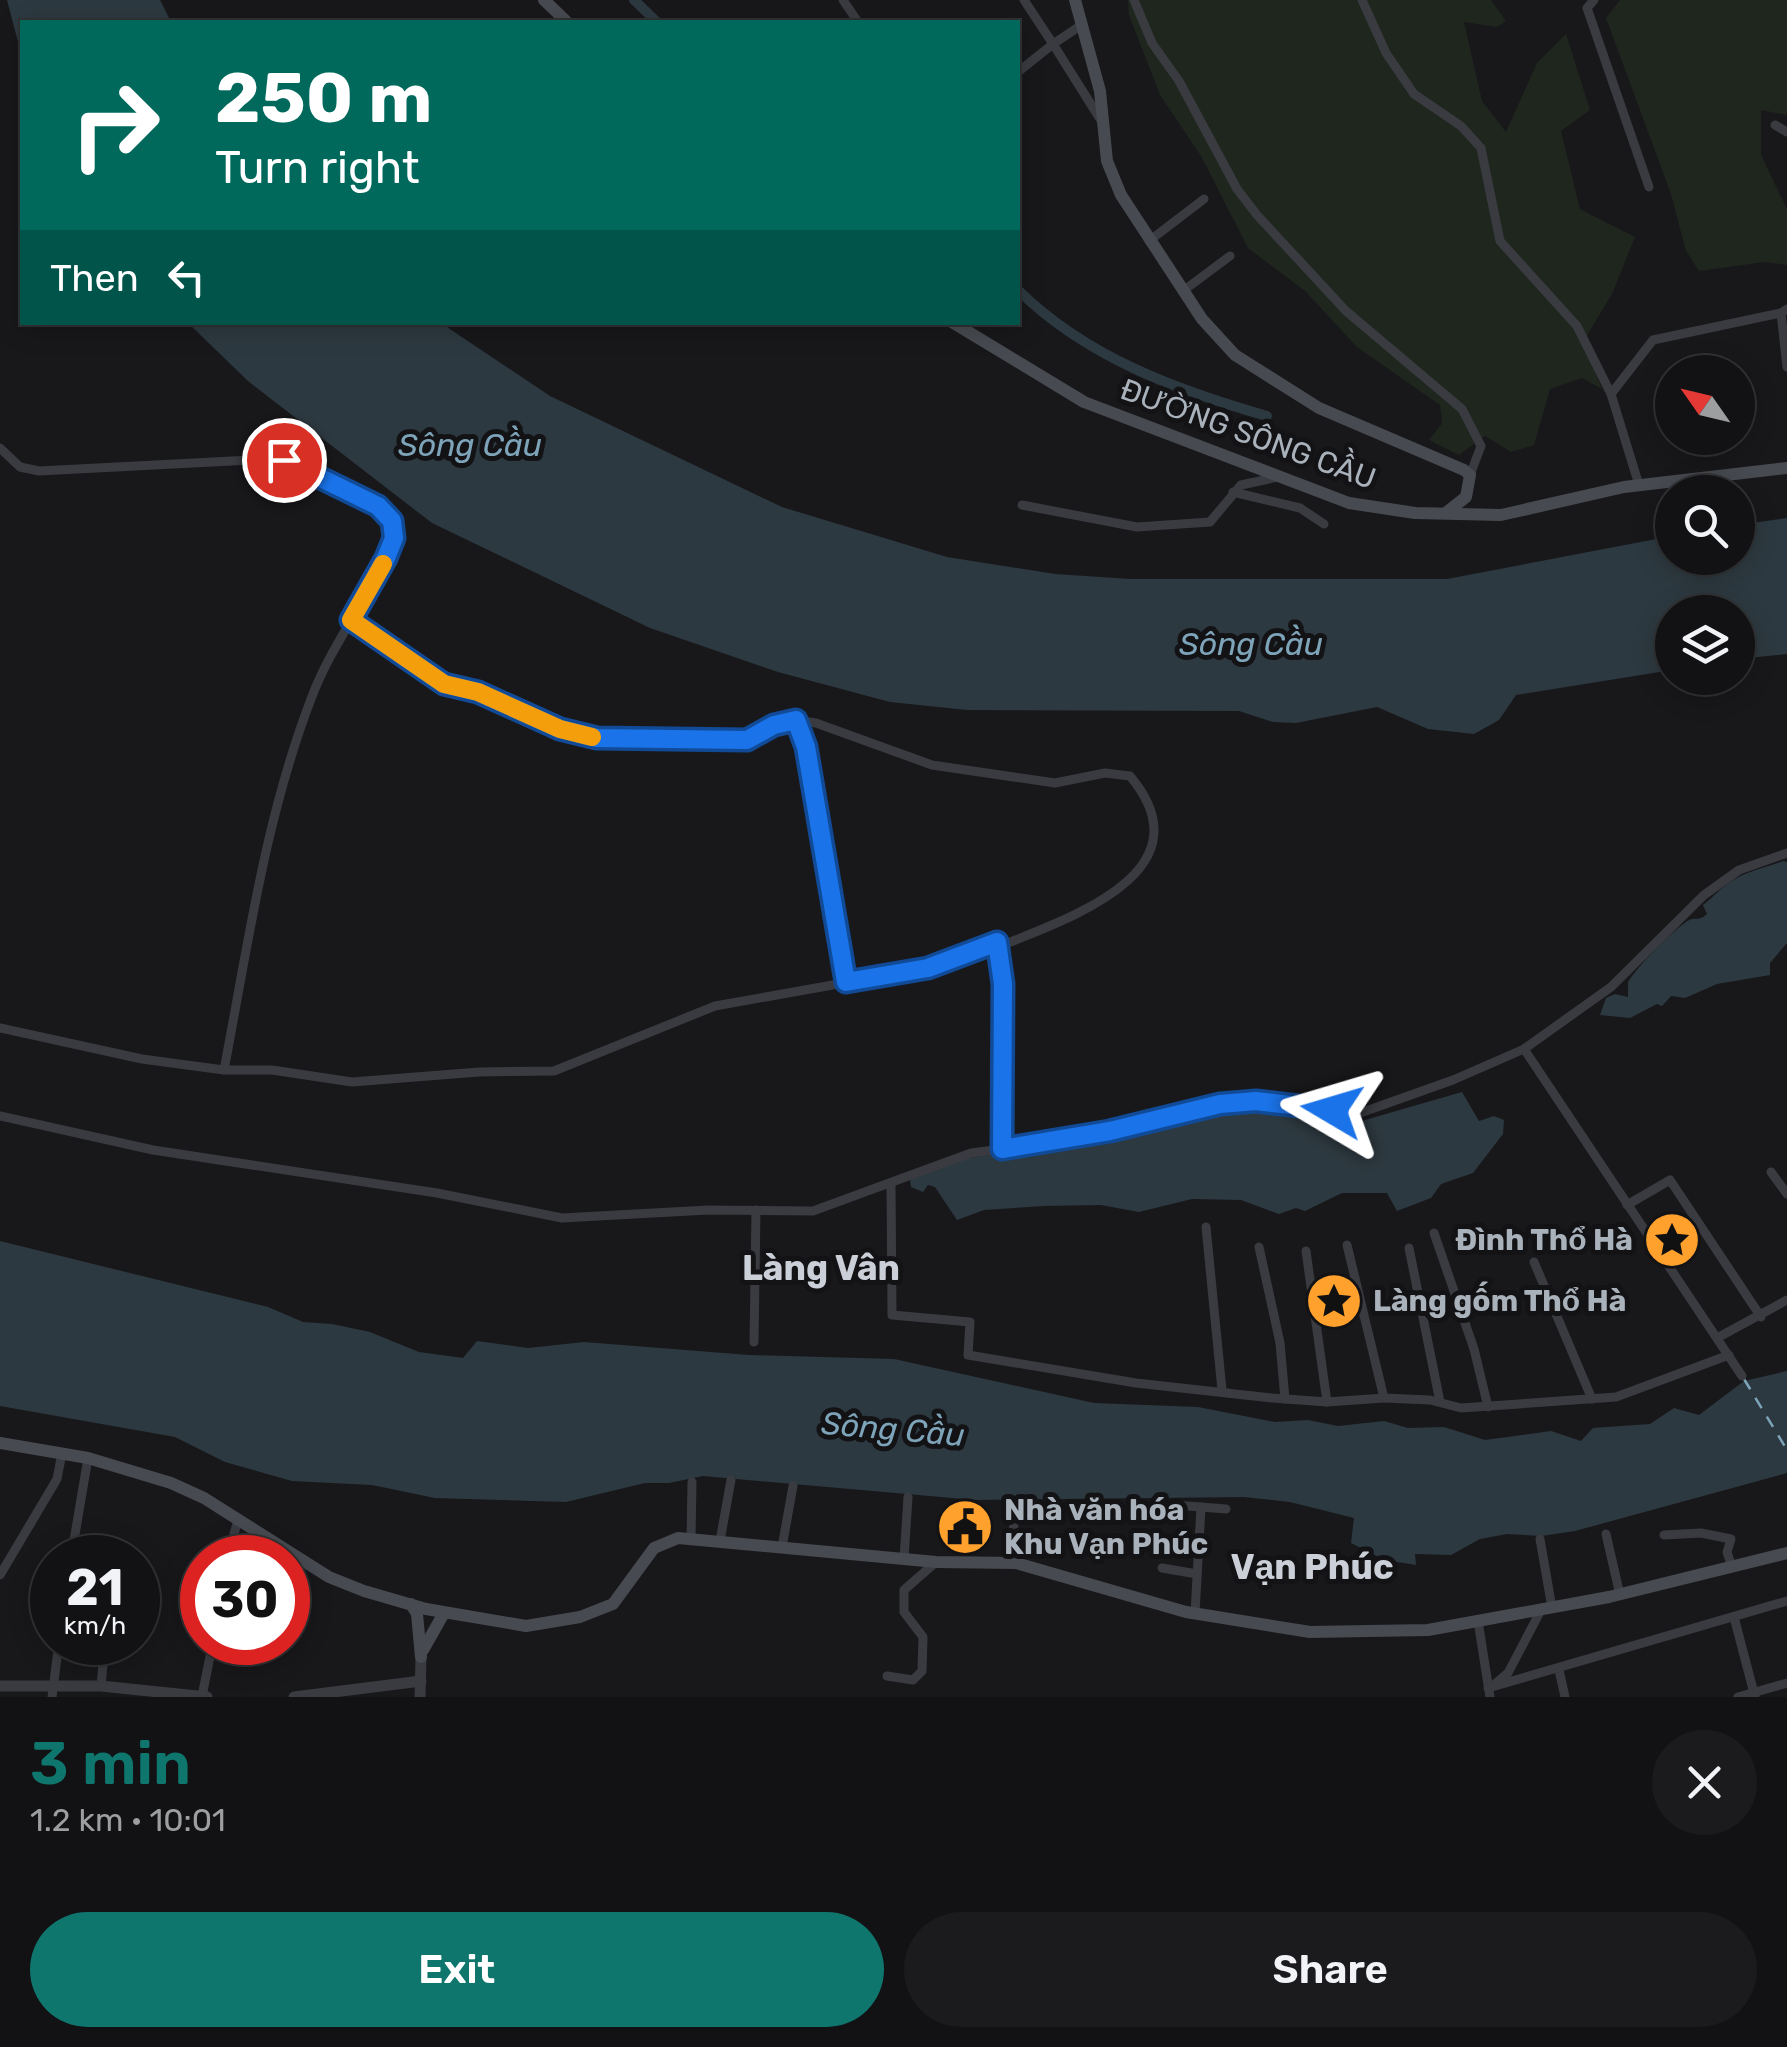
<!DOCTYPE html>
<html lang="en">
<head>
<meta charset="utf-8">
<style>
  body { margin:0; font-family:Rubik,sans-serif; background:#1b1b1d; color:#f1f3f6; height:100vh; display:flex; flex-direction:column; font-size:38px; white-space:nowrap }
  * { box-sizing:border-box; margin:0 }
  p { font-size:32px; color:#9c9ea0 }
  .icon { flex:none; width:55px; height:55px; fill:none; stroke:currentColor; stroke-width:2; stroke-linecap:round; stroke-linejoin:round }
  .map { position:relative; height:1697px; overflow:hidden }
  .side { display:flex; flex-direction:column; background:#121214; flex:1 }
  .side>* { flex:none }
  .banner { position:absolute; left:20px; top:20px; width:1000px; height:305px; border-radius:0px; box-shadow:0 5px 25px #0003,0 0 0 2px #313234; background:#00695c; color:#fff; overflow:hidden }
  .needle { width:65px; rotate:304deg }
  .controls { position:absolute; left:1655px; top:355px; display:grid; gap:20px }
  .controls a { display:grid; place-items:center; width:100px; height:100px; border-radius:50%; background:#121214; box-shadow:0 5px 25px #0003,0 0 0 2px #313234; font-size:50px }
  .speed { position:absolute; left:30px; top:1535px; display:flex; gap:20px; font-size:50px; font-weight:700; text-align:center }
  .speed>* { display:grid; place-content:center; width:130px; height:130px; border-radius:50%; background:#121214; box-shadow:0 5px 25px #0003,0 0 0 2px #313234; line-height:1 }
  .speed small { font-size:25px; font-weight:400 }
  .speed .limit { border:15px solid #d22; background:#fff; color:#111 }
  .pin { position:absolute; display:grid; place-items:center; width:85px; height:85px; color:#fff; margin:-42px; border:5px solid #fff; border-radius:50%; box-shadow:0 2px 10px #0007 }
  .me { position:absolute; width:110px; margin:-55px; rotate:277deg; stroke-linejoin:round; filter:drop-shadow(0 0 8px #0008) }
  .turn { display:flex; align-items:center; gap:35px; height:210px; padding:0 30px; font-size:45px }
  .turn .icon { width:130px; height:130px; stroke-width:2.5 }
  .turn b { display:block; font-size:70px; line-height:85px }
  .then { display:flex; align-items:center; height:95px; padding:0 30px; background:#0003; gap:20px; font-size:38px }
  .round { display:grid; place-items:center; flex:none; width:105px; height:105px; border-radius:52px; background:#1b1b1d }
  .headline { display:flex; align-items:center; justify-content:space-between; height:170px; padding:0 30px }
  h1 { font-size:60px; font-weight:600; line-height:75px; color:#0f766e }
  .action { display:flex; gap:20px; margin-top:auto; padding:20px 30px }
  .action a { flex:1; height:115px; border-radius:60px; background:#0f766e; color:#fff; font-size:40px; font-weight:600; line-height:115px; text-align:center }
  .action a+a { background:#1b1b1d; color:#f1f3f6 }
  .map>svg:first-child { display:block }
</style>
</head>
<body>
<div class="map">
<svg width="1787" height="1697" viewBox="0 0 1787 1697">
  <rect width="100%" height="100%" fill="#18181b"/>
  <g fill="#1e261e">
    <path d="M1128,0H1491L1506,21L1497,27L1464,22L1482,101L1506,132L1537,63L1566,34L1590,110L1561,131L1580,209L1635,237L1612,294L1583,342L1602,389L1582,378L1550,389L1534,445L1511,452L1485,436L1459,455L1429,440L1442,423L1440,405L1357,347L1305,291L1248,248L1201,156L1160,95L1129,15Z"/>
    <path d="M1620,0H1787V115L1761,110V155L1787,209V265L1765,262L1699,271L1686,251L1671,194L1606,18Z"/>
  </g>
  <g fill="#2d3940">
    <path d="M7,0H160L171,22H22V57Z"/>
    <path d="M188,323H441L550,396L782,507L947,557L1055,574L1130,579H1447L1672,536V558H1738V525L1787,518V654L1738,659V612H1672V670L1516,695L1499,720L1474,734L1428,729L1377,707L1296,723L1273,722L1239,711L967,710L890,702L778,672L650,628L432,523L248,381Z"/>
    <path d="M1783,861L1787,862V943L1770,963V975L1717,984L1685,998L1671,996L1662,1006L1657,1004L1630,1018L1600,1015L1606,998L1615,994L1628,997V982C1640,964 1667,936 1686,922C1694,916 1699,922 1707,914L1703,905C1715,896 1723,885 1737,878C1750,870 1769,867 1783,861Z"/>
    <path d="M1462,1092L1479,1121L1494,1116L1504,1120L1503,1134L1473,1173L1441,1184L1431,1198L1397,1211L1387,1193H1342L1305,1211L1296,1208L1279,1214L1241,1200L1192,1199L1139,1212L1101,1205L1044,1206L984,1210L957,1220L935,1187L928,1185L923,1192L911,1187L910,1180L938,1166L968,1158L1126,1135L1213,1113L1260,1108L1358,1122Z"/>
    <path d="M0,1241L268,1307L303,1322L332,1324L370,1332L419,1352L463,1358L477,1341L528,1348L584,1342L749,1355L894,1359L1094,1403L1198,1407L1275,1422L1308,1420L1338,1426L1384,1421L1408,1428L1444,1427L1485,1440L1551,1431L1581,1441L1593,1428L1650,1424L1674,1408L1699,1415L1744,1381L1787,1371V1473L1575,1531L1542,1536L1507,1534L1480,1539L1451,1555L1415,1554L1416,1565L1385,1560L1351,1543L1354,1518L1290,1502L1244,1497L975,1500L703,1476L669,1483H645L566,1502L435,1498L372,1485L292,1481L225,1462L175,1437L0,1406Z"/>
  </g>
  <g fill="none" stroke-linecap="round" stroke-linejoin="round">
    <g stroke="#2d3940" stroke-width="10">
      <path d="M634,0L657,22"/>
      <path d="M1018,290C1086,357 1176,390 1267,416"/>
    </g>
    <path stroke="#7ea4b9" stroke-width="2.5" stroke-dasharray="12 10" stroke-linecap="butt" d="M1744,1379L1787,1450"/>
    <g stroke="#393b40" stroke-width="9">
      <path d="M843,0L858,22"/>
      <path d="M1024,0L1053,44L1080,26"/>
      <path d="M1134,0L1152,43L1179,81L1237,189L1257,215L1346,311L1462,409L1481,446L1470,475"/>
      <path d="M1362,0L1386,53L1414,94L1461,126L1481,148L1500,241L1577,326L1611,394L1639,485"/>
      <path d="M1594,0L1587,8L1649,187"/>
      <path d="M1018,72L1053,44L1102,122"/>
      <path d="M1775,125L1787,132"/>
      <path d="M1149,241L1204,199"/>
      <path d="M1183,291L1230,256"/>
      <path d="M1787,309L1781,313L1787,367"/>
      <path d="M1611,394L1653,340L1781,313"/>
      <path d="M0,448L20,467L39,471L272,459L296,462L378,506L392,521L394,537L386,558C363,606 330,648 311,699C265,819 248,945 224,1070"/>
      <path d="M1233,492L1300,508L1324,524"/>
      <path d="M1022,505L1137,527L1210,522L1241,485L1278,477"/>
      <path d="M351,620L444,684L478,691L560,729L597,738L747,740L775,725L796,720L816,723L932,765L1055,783L1105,773L1130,776C1211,873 1066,919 998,947"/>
      <path d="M796,720L806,747L846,982"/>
      <path d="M0,1028L142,1059L224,1070H272L352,1082L479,1072L554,1071L715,1006L928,968L997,942L1003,984L1002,1149"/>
      <path d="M1524,1049L1742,1376"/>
      <path d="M0,1116L153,1150L437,1193L562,1218L708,1210L813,1211L971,1153L1064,1141L1220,1104L1257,1101L1363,1112L1453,1080L1524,1049L1611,987L1704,895L1739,870L1787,853"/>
      <path d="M1771,1172L1787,1194"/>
      <path d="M891,1183L892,1315L970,1322L968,1355L1136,1383L1272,1398L1327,1402L1384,1398"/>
      <path d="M1627,1205L1670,1180L1761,1317"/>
      <path d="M1206,1227L1222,1390"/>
      <path d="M1434,1233L1474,1349L1488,1407"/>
      <path d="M1347,1245L1384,1398L1430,1400L1461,1408L1616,1397L1729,1355"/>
      <path d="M1259,1247L1280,1343L1285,1399"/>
      <path d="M1409,1248L1440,1402"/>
      <path d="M1306,1251L1327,1402"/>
      <path d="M1534,1262L1592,1399"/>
      <path d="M1717,1338L1787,1300"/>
      <path d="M754,1342L756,1210"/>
      <path d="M1174,1505L1201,1507L1195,1613"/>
      <path d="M1201,1507L1226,1509"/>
      <path d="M1606,1534L1620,1595"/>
      <path d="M1664,1535L1701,1533L1731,1539L1727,1552L1732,1567"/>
      <path d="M691,1539L692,1482"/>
      <path d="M1540,1539L1552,1608"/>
      <path d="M720,1541L731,1480"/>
      <path d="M782,1547L793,1486"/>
      <path d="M71,1558L88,1458"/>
      <path d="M117,1558V1555"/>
      <path d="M227,1558L238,1520"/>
      <path d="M904,1559L908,1497"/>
      <path d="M1007,1562L1018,1504"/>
      <path d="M1162,1568L1197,1574"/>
      <path d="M0,1575L57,1479L62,1453"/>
      <path d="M1734,1617L1755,1697"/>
      <path d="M1478,1621L1490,1697"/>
      <path d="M1559,1670L1565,1697"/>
      <path d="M887,1676L913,1680L922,1671L923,1637L904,1612V1590L936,1562"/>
      <path d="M1495,1684L1508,1673L1541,1610"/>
      <path d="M101,1686L105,1642"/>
      <path d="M1488,1688L1787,1601"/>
      <path d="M202,1696L213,1642"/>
      <path d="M52,1697L59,1642"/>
      <path d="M1738,1697L1787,1683"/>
    </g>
    <g stroke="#393b40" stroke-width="11">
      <path d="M0,1686H101L207,1697"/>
      <path d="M294,1697L421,1681"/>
      <path d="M420,1697L421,1657"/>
    </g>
    <g stroke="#474a50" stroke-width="12">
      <path d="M544,0L567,22"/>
      <path d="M1075,0L1100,91L1107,161L1121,195L1202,319L1235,355L1319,408L1464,470L1470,475L1466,497L1447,512"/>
      <path d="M952,322L1084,402L1349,503L1415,513L1501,515L1624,487L1787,468"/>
      <path d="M0,1443L88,1458L171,1483L204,1498L329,1577L364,1591L426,1609L526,1626L580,1617L613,1604L654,1548L678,1538L936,1562L1016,1563L1186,1612L1310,1632L1428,1630L1609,1597L1787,1553"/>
      <path d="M411,1604L417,1614L421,1657"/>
      <path d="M423,1650L444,1613"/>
    </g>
  </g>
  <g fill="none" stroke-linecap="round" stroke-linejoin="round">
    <g stroke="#114b97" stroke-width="25">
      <path id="route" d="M284,460L378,506L392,521L394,538L386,558L351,620L444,684L478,692L560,729L597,738L747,740L774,725L796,720L806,747L846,982L928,968L997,942L1003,984L1002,1149L1110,1131L1220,1104L1256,1101L1332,1110"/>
    </g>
    <use href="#route" stroke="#1a73e8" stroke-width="18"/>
    <path stroke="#f59e0b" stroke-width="18" d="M383,564L351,620L444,684L478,692L560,729L592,737"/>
  </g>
  <defs>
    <g id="sight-disc" transform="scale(2.875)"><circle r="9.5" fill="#ffa12c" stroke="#131316"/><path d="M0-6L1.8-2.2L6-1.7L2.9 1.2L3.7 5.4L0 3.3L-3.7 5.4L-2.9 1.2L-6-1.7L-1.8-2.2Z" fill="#111"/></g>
    <g id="civic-disc" transform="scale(2.875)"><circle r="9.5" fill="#ffa12c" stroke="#131316"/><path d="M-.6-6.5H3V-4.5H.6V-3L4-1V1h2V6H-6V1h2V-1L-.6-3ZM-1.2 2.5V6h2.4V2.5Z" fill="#111"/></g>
  </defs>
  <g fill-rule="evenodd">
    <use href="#sight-disc" x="1672" y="1240"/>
    <use href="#sight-disc" x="1334" y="1301"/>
    <use href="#civic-disc" x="965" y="1527"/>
  </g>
  <g text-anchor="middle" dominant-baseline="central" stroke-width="10" stroke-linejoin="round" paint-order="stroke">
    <g font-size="30" fill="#a9b1bb" stroke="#131316">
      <text transform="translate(1248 434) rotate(20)">ĐƯỜNG SÔNG CẦU</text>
    </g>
    <g font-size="30" font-weight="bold" fill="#a9b1bb" stroke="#131316" text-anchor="start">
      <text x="1633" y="1240" text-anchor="end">Đình Thổ Hà</text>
      <text x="1373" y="1301">Làng gốm Thổ Hà</text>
      <text x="1004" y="1510">Nhà văn hóa<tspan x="1004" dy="34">Khu Vạn Phúc</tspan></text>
    </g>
    <g font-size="32" font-style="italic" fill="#7ea4b9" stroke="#131316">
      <text x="470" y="445">Sông Cầu</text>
      <text x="1251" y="644">Sông Cầu</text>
      <text transform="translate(893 1429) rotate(5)">Sông Cầu</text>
    </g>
    <g font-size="35" font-weight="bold" fill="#cbcfd7" stroke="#131316">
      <text x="821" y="1268">Làng Vân</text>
      <text x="1312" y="1567">Vạn Phúc</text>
    </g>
  </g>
</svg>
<div class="controls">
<a><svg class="needle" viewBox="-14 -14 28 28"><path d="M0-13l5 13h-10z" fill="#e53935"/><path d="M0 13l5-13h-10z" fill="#9c9ea0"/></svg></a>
<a><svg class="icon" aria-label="search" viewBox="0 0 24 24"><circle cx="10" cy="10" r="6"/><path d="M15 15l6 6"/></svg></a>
<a><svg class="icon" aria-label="layers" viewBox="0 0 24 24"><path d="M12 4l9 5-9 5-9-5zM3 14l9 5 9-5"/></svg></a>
</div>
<div class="speed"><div>21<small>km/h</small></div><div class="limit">30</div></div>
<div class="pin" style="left:284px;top:460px;background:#d93025"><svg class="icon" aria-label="arrive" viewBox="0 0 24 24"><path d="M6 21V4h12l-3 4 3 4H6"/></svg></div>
<svg class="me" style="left:1332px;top:1110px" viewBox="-20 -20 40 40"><path d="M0-17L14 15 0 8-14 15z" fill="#1a73e8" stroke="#fff" stroke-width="4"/></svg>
<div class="banner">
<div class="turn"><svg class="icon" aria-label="right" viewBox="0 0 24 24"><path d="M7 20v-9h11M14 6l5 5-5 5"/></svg><div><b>250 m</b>Turn right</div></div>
<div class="then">Then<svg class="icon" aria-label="left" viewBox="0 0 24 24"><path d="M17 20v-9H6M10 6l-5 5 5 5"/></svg></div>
</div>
</div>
<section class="side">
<div class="headline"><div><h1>3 min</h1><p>1.2 km · 10:01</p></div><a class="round"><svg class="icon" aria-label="close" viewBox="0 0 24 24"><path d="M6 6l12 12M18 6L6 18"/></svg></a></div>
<div class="action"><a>Exit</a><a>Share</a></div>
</section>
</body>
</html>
